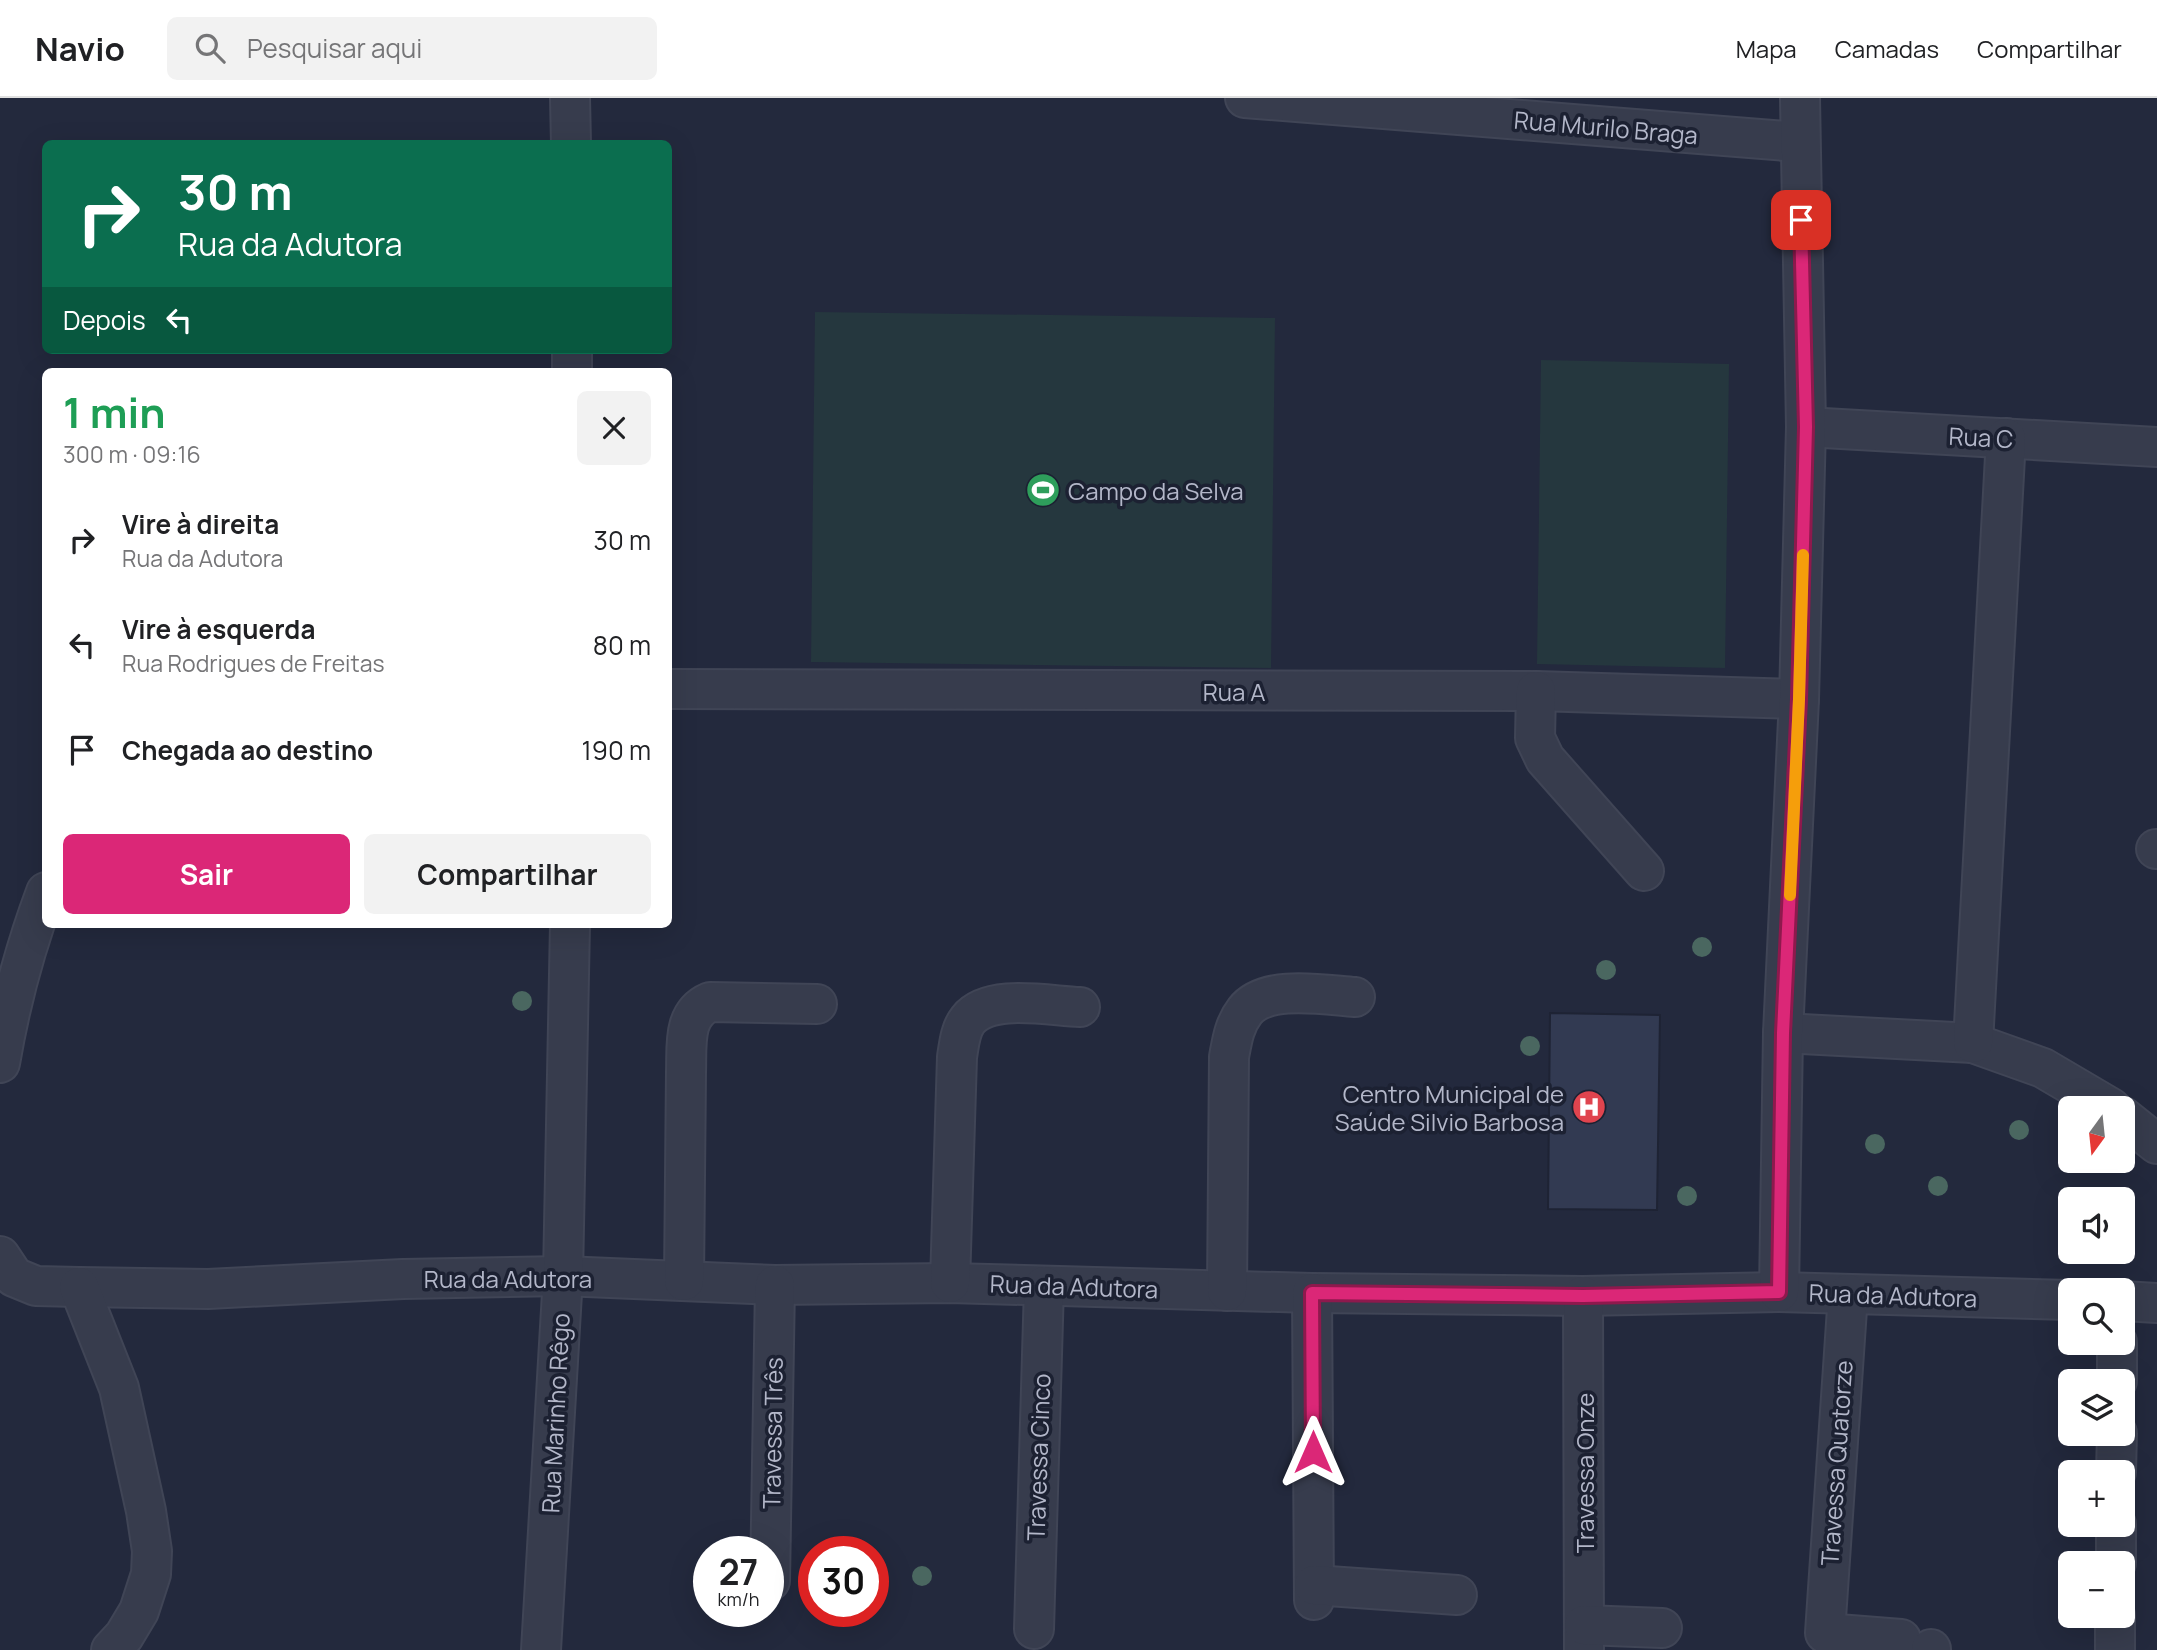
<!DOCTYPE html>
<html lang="pt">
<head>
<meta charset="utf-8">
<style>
  body { margin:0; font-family:Manrope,sans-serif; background:#f2f2f2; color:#202124; height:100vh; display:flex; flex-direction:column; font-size:26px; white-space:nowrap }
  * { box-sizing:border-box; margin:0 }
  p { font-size:23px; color:#757577 }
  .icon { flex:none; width:38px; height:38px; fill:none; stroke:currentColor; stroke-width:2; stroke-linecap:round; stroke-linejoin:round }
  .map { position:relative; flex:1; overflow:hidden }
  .panel { position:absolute; left:42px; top:270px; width:630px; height:560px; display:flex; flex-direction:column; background:#fff; border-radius:10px; box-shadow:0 7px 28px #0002 }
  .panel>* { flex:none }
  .top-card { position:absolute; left:42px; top:42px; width:630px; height:214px; border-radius:10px; box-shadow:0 7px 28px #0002; background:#0b6e4f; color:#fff; overflow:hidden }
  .needle { width:46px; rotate:195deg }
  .buttons { position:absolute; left:2058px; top:998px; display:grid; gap:14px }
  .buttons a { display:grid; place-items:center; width:77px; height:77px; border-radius:10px; background:#fff; box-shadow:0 7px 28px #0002; font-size:35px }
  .speed { position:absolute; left:693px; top:1438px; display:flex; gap:14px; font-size:35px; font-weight:700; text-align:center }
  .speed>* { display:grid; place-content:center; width:91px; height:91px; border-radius:50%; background:#fff; box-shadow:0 7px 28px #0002; line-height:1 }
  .speed small { font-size:18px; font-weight:400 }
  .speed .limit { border:10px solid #d22; background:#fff; color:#111 }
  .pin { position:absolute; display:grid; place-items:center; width:60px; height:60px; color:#fff; margin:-30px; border-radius:14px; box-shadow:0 4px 10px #0006 }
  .me { position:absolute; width:77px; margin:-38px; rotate:0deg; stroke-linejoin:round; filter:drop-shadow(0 0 5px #0008) }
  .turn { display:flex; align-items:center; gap:24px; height:147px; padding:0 21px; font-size:32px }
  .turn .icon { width:91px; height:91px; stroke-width:2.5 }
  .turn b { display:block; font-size:49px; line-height:60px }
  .then { display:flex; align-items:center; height:66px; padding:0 21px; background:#0003; gap:14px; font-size:26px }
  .round { display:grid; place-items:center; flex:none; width:74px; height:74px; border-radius:10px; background:#f2f2f2 }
  .head { display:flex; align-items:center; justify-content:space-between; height:119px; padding:0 21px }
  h1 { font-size:42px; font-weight:700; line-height:52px; color:#1e9e55 }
  .button { display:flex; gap:14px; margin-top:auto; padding:14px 21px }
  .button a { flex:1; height:80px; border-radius:10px; background:#db2777; color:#fff; font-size:28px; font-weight:700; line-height:80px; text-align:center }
  .button a+a { background:#f2f2f2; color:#202124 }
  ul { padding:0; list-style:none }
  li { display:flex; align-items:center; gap:21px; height:105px; padding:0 21px }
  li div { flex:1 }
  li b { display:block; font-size:26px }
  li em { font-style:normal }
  header { display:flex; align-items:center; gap:42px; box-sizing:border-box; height:98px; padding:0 35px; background:#fff; border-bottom:2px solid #e0e0e0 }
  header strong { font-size:33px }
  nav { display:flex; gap:38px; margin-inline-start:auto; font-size:24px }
  .search { width:490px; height:63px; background:#f2f2f2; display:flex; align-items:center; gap:18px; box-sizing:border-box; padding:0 24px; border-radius:10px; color:#757577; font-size:26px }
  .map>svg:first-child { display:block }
</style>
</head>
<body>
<header>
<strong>Navio</strong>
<div class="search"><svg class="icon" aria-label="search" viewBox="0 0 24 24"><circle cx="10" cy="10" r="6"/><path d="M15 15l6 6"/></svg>Pesquisar aqui</div>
<nav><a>Mapa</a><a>Camadas</a><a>Compartilhar</a></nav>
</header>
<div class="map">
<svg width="2157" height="1552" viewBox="0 0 2157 1552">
  <rect width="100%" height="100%" fill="#23293d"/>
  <g fill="#25373e">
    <path d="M815,214L1275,220L1271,570L811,564Z"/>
    <path d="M1541,262L1729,266L1725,570L1537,566Z"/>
  </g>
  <path fill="#323a52" stroke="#1e2334" stroke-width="2" d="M1550,915L1660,917L1657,1112L1548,1111Z"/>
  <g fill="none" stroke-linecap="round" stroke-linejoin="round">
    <g stroke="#404556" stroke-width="42">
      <g id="minor">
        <path d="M570,0L571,46"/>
        <path d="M1245,0L1799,44"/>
        <path d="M572,252V273"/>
        <path d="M1806,329L2157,349"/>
        <path d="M668,591L1536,593L1799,601"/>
        <path d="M1536,593L1535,640L1545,661L1644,773"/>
        <path d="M2156,751H2157"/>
        <path d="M1783,935L1973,945L2043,970L2111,1010"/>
        <path d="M1973,945L2006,340"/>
        <path d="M0,965C10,906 25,850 46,794"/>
        <path d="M2123,1019L2157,1046"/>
        <path d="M0,1158L14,1179L36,1188L79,1189L208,1191L403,1181L563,1178L775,1187L950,1185L1312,1195L1583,1198L1779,1194L2070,1202"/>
        <path d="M684,1183L686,974C687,948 682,916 710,904L817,906"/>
        <path d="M950,1185L957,959C959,947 960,932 968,922C989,895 1049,908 1080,909"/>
        <path d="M79,1189L119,1290L146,1413L152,1453L151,1476L139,1513L124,1538L111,1552"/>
        <path d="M1227,1193L1229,959C1232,943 1234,927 1245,913C1266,886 1325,897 1355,899"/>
        <path d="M1779,1194L1783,935L1799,601L1806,329L1800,0"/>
        <path d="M1312,1195L1314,1502"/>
        <path d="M1848,1196L1825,1535L1901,1541"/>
        <path d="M1583,1198L1584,1552"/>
        <path d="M2123,1203L2157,1205"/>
        <path d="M2117,1283V1244"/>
        <path d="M2116,1374L2117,1335"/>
        <path d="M2116,1465V1426"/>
        <path d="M770,1483L775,1187"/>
        <path d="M1314,1487L1457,1497"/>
        <path d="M1584,1527L1662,1530"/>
        <path d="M1034,1531L1044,1188"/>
        <path d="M541,1552L563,1178L570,826"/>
        <path d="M1931,1552V1551"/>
        <path d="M2115,1552V1517"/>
      </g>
    </g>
    <use href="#minor" stroke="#373c4d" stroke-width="38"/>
  </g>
  <g fill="#4a6760">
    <circle cx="1702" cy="849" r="10"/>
    <circle cx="1606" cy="872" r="10"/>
    <circle cx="522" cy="903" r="10"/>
    <circle cx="1530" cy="948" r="10"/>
    <circle cx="2019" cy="1032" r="10"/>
    <circle cx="1875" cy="1046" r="10"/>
    <circle cx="1938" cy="1088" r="10"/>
    <circle cx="1687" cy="1098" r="10"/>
    <circle cx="922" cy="1478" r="10"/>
  </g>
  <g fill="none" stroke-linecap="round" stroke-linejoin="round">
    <g stroke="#8e194d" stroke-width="18">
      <path id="route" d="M1313,1354L1312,1195L1583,1198L1779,1194L1783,935L1799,601L1806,329L1801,122"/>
    </g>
    <use href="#route" stroke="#db2777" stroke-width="12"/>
    <path stroke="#f59e0b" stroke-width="12" d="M1790,797L1799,601L1803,457"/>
  </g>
  <defs>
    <g id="stadium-disc" transform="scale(1.75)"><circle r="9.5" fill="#2e9e5b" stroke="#1c2132"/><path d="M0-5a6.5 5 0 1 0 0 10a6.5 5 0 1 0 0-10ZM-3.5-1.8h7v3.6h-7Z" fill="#fff"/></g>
    <g id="hospital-disc" transform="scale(1.75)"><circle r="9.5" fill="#e0444e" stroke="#1c2132"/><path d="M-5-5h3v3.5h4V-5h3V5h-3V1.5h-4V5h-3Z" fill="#fff"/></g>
  </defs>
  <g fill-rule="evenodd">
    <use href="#stadium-disc" x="1043" y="392"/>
    <use href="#hospital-disc" x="1589" y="1009"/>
  </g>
  <g text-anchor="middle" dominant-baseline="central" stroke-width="7" stroke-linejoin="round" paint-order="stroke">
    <g font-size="24" fill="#b3b7c9" stroke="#1c2132">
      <text transform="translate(1606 29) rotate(5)">Rua Murilo Braga</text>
      <text transform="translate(1981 339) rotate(3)">Rua C</text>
      <text x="1234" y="593">Rua A</text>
      <text x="508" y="1180">Rua da Adutora</text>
      <text transform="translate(1074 1188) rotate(2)">Rua da Adutora</text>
      <text transform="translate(1893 1197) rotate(2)">Rua da Adutora</text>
      <text transform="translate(555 1315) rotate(-87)">Rua Marinho Rêgo</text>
      <text transform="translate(772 1335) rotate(-89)">Travessa Três</text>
      <text transform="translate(1038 1359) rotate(-88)">Travessa Cinco</text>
      <text transform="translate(1836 1365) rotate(-86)">Travessa Quatorze</text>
      <text transform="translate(1584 1375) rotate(-90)">Travessa Onze</text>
    </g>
    <g font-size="24" fill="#b3b7c9" stroke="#1c2132" text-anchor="start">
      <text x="1068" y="392">Campo da Selva</text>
      <text x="1564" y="995" text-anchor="end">Centro Municipal de<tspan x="1564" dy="28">Saúde Silvio Barbosa</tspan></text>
    </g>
  </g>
</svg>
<div class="buttons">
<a><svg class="needle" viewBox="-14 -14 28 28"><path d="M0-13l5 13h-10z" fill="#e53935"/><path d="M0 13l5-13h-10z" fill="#757577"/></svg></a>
<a><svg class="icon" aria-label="sound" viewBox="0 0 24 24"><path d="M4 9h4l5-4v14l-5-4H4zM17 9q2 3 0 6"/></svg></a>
<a><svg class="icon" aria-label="search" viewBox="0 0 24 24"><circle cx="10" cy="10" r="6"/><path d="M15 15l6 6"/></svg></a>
<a><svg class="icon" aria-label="layers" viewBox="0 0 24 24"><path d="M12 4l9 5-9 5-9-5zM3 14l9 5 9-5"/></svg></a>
<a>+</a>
<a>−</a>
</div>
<div class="speed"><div>27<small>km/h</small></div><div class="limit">30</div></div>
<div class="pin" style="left:1801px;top:122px;background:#d93025"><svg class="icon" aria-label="arrive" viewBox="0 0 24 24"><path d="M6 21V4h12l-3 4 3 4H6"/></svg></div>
<svg class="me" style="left:1313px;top:1354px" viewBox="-20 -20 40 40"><path d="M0-17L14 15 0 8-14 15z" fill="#db2777" stroke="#fff" stroke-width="4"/></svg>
<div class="top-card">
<div class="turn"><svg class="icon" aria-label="right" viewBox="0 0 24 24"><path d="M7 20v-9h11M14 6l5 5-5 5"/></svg><div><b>30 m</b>Rua da Adutora</div></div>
<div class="then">Depois<svg class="icon" aria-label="left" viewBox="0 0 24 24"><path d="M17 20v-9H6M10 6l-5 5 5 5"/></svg></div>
</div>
<section class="panel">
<div class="head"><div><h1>1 min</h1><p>300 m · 09:16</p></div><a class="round"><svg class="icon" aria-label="close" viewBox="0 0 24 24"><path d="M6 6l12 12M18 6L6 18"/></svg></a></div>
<ul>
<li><svg class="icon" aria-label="right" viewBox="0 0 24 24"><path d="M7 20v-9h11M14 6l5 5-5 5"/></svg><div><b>Vire à direita</b><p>Rua da Adutora</p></div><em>30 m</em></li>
<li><svg class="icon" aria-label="left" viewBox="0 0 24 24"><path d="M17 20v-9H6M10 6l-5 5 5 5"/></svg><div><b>Vire à esquerda</b><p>Rua Rodrigues de Freitas</p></div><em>80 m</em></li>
<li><svg class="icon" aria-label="arrive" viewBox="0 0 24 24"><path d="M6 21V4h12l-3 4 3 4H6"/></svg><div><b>Chegada ao destino</b></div><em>190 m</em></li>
</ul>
<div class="button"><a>Sair</a><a>Compartilhar</a></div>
</section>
</div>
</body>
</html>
